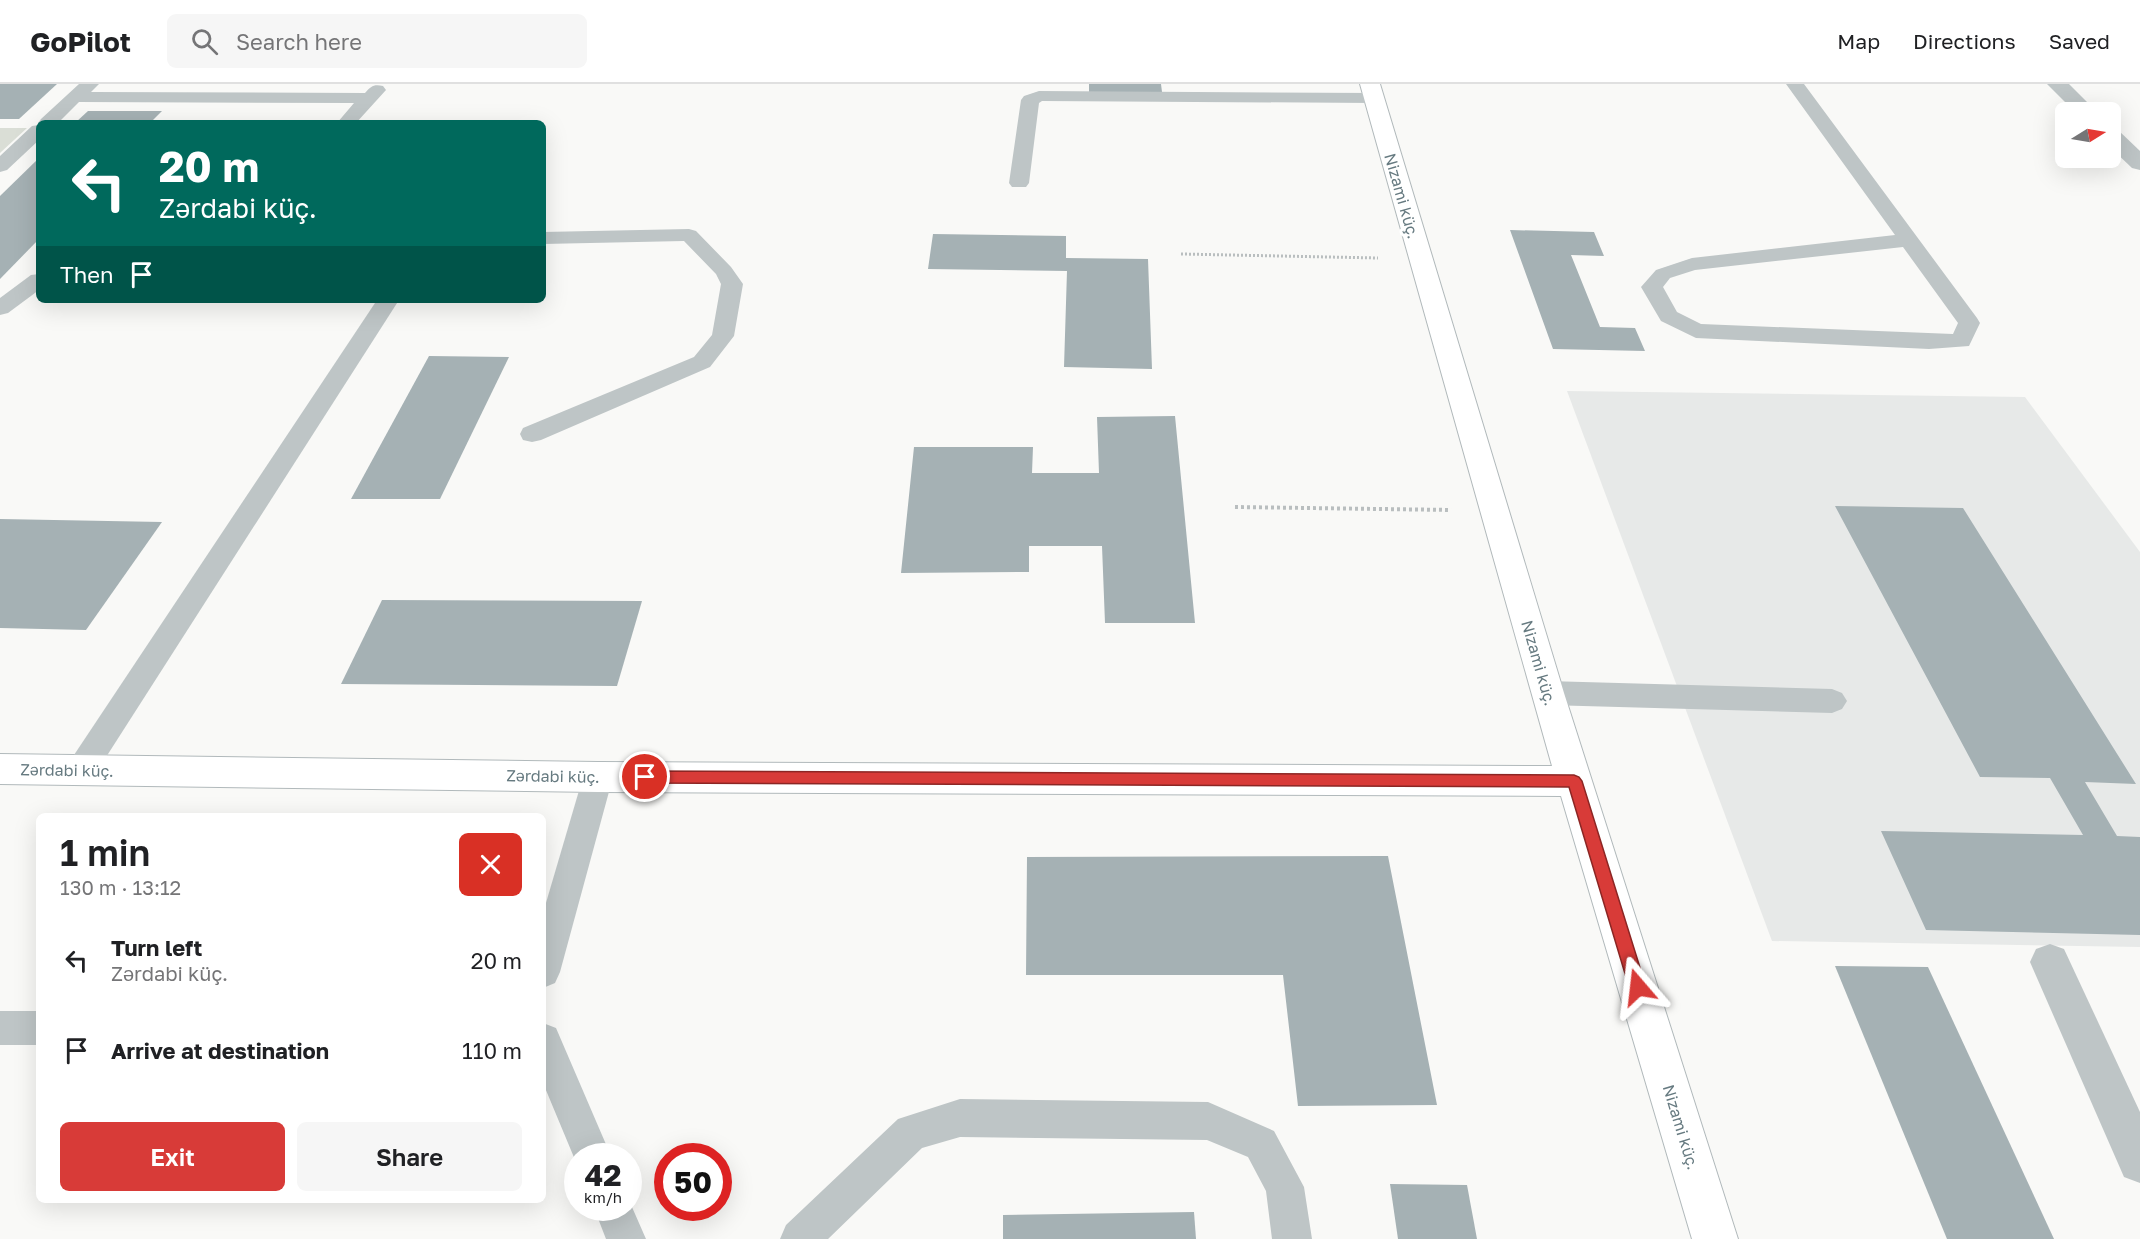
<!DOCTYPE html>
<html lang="en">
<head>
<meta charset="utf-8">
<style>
  body { margin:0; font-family:"Golos Text",sans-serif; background:#f6f6f6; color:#202124; height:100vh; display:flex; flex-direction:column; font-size:22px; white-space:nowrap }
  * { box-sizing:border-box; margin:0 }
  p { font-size:20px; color:#757577 }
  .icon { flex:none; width:33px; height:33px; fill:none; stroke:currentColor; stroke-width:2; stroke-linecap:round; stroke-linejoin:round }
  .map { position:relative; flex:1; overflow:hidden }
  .drawer { position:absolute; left:36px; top:729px; width:510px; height:390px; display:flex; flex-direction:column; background:#fff; border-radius:9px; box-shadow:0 6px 24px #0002 }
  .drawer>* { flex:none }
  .top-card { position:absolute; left:36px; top:36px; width:510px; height:183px; border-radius:9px; box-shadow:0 6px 24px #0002; background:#00695c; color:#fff; overflow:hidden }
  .needle { width:39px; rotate:79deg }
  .buttons { position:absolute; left:2055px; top:18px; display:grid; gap:12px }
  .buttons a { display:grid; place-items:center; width:66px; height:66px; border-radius:9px; background:#fff; box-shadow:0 6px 24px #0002; font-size:30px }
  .speed { position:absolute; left:564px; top:1059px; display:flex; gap:12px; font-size:30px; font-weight:700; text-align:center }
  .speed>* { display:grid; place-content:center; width:78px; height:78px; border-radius:50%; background:#fff; box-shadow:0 6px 24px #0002; line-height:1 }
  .speed small { font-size:15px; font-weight:400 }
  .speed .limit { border:9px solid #d22; background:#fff; color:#111 }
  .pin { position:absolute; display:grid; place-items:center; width:51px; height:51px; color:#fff; margin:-26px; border:3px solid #fff; border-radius:50%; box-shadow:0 2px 6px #0007 }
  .me { position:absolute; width:66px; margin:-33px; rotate:343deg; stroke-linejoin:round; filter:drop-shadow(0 0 4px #0008) }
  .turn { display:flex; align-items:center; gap:21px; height:126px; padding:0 24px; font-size:27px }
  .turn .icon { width:78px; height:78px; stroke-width:2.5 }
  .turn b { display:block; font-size:42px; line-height:51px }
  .then { display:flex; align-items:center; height:57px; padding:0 24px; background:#0003; gap:12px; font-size:22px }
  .round { display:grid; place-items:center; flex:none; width:63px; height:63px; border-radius:9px; background:#f6f6f6 }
  .summary { display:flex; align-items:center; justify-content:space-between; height:102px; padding:0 24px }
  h1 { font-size:36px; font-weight:600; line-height:45px }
  .primary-button { display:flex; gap:12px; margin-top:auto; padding:12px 24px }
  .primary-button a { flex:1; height:69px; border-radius:9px; background:#d83b38; color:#fff; font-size:24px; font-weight:600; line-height:69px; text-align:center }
  .primary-button a+a { background:#f6f6f6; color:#202124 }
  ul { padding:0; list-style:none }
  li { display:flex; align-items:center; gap:18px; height:90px; padding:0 24px }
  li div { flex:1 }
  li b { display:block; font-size:22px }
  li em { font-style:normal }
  header { display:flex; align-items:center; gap:36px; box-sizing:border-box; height:84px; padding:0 30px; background:#fff; border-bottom:2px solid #e0e0e0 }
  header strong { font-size:28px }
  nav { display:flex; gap:33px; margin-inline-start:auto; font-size:21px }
  .search { width:420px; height:54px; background:#f6f6f6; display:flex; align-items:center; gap:15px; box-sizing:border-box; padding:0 21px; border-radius:9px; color:#757577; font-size:22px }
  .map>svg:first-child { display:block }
</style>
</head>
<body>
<header>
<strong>GoPilot</strong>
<div class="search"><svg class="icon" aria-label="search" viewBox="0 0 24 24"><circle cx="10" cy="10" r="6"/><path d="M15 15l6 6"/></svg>Search here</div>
<nav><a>Map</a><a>Directions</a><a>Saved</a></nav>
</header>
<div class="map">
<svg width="2140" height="1155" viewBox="0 0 2140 1155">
  <rect width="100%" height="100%" fill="#f9f9f7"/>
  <path fill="#e7e9e8" d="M1567,307L2025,313L2140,468V863L1772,857Z"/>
  <path fill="#daded6" d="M0,44H27L0,69Z"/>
  <g fill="#a5b1b4">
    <path d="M0,0H57L19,35H0Z"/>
    <path d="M1089,0H1161L1162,8L1089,9Z"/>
    <path d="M88,27H162L150,39H75Z"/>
    <path d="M39,74V155L0,195V112Z"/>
    <path d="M1510,146L1594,148L1604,172L1571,171L1600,243L1635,244L1645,267L1553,265Z"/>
    <path d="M933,150L1066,152V174L1148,175L1152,285L1064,283L1067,187L928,185Z"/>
    <path d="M429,272L509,273L440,415H351Z"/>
    <path d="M1175,332L1195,539H1105L1102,462H1029V488L901,489L914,363H1033L1032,389H1099L1097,333Z"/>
    <path d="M1835,422L1963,424L2136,700L2085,698L2117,752L2140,753V851L1926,846L1881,747L2083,751L2050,694L1980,693Z"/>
    <path d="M0,435L162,438L86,546L0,544Z"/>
    <path d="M382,516L642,517L617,602L341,600Z"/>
    <path d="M1388,772L1437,1021L1298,1022L1283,891H1026L1027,773Z"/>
    <path d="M1835,882L1928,883L2054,1155H1947Z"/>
    <path d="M1390,1100L1467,1101L1477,1155H1398Z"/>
    <path d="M1194,1128L1196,1155H1003V1131Z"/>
  </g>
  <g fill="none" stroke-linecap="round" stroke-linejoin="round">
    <g stroke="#b1b9bb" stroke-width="2">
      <path id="secondary" d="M1360,0H1380L1564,609L1738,1155H1692L1561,712L598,708L0,700V670L598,678L1552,682Z"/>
    </g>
    <path stroke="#b9bebf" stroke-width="3" stroke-dasharray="2 2" stroke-linecap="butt" d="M1181,170L1378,174"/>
    <path stroke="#b9bebf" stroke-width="4" stroke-dasharray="3 3" stroke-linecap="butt" d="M1235,423L1451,426"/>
    <g fill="#bec5c6" fill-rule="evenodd">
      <path d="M79,0H99L91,8L365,9C371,2 374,0 383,2L386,6L356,39H337L354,19L79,18L58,39H39V56L7,86L0,88V72L32,42L39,41L38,39L41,35Z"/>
      <path d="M1786,0H1804L1977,234L1980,239L1969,262L1929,265L1696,254L1661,237L1641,203L1656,186L1692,174L1895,151ZM1903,163L1958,239L1953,250L1701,240L1677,228L1663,203L1670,194L1695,186Z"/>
      <path d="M1039,7L1374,9L1380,10L1383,14L1380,18L1374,19L1042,17L1039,19L1029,99L1026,103H1012L1009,99L1021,16L1024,12Z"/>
      <path d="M689,145L696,147L731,183L743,200L734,252L710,283L541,356L532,358L523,356L520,350L523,344L694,273L712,251L721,200L716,190L684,157L543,160V148Z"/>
      <path d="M39,190V206L8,229L0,231V214L31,191Z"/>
      <path d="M377,216H399L92,695L81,699L70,695L66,686L70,677Z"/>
      <path d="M1547,597L1832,605L1842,609L1847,617L1842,625L1832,629L1547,621L1537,617L1532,609L1537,601Z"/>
      <path d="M598,680L609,684L613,693L560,888L555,899L543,904V829L583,693L587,684Z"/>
      <rect x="0" y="927" width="39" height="34"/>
      <path d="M543,939L556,944L611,1072H578V1083L543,999Z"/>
      <path d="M960,1015L1208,1018L1274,1047L1304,1103L1312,1155H1272L1266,1107L1248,1073L1207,1056L960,1053L922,1064L828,1155H780L786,1141L898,1035Z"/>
      <path d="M628,1114L646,1155H606L594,1124H628Z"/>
    </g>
    <g fill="#bec5c6" fill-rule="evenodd">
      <path d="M2047,0H2069L2097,28H2075Z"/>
      <path d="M2110,45L2118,46L2140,67V86L2132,84L2110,63Z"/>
      <path d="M2050,860L2064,865L2140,1028V1099L2124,1093L2030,878L2036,865Z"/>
    </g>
    <use href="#secondary" fill="#fff" fill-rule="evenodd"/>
  </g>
  <path fill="#d83b38" stroke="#8c2624" stroke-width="1.5" d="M645,687L1574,691L1579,693L1582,697L1646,903L1643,909L1638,911L1632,909L1629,903L1569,703L645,699L640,697L638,693L640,689Z"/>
  <g text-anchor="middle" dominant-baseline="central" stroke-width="6" stroke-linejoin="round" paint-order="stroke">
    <g font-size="16" fill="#667a80" stroke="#fff">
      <text transform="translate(1402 112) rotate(74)">Nizami küç.</text>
      <text transform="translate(1539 579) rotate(74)">Nizami küç.</text>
      <text transform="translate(67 686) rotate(1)">Zərdabi küç.</text>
      <text transform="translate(553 692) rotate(1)">Zərdabi küç.</text>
      <text transform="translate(1681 1043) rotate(73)">Nizami küç.</text>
    </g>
  </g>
</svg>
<div class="buttons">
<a><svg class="needle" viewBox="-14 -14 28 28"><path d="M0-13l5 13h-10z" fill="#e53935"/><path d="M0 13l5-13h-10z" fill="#757577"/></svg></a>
</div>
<div class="speed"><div>42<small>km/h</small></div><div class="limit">50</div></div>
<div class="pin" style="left:645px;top:693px;background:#d93025"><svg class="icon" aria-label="arrive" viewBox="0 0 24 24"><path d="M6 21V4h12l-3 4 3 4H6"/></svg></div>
<svg class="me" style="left:1638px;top:903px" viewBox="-20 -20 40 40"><path d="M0-17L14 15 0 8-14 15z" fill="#d83b38" stroke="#fff" stroke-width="4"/></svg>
<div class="top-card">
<div class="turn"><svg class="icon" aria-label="left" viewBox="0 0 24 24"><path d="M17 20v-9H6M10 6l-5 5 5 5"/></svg><div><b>20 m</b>Zərdabi küç.</div></div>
<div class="then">Then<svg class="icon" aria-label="arrive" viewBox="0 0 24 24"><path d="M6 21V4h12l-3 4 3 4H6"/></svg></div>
</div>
<section class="drawer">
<div class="summary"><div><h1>1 min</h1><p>130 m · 13:12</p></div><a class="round" style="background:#d93025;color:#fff"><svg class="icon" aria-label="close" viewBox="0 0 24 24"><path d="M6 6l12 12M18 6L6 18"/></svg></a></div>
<ul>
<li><svg class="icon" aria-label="left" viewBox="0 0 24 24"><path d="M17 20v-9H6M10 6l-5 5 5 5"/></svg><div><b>Turn left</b><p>Zərdabi küç.</p></div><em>20 m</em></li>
<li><svg class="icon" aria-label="arrive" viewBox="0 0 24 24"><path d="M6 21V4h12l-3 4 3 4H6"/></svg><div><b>Arrive at destination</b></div><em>110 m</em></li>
</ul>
<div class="primary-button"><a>Exit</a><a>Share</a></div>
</section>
</div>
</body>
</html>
